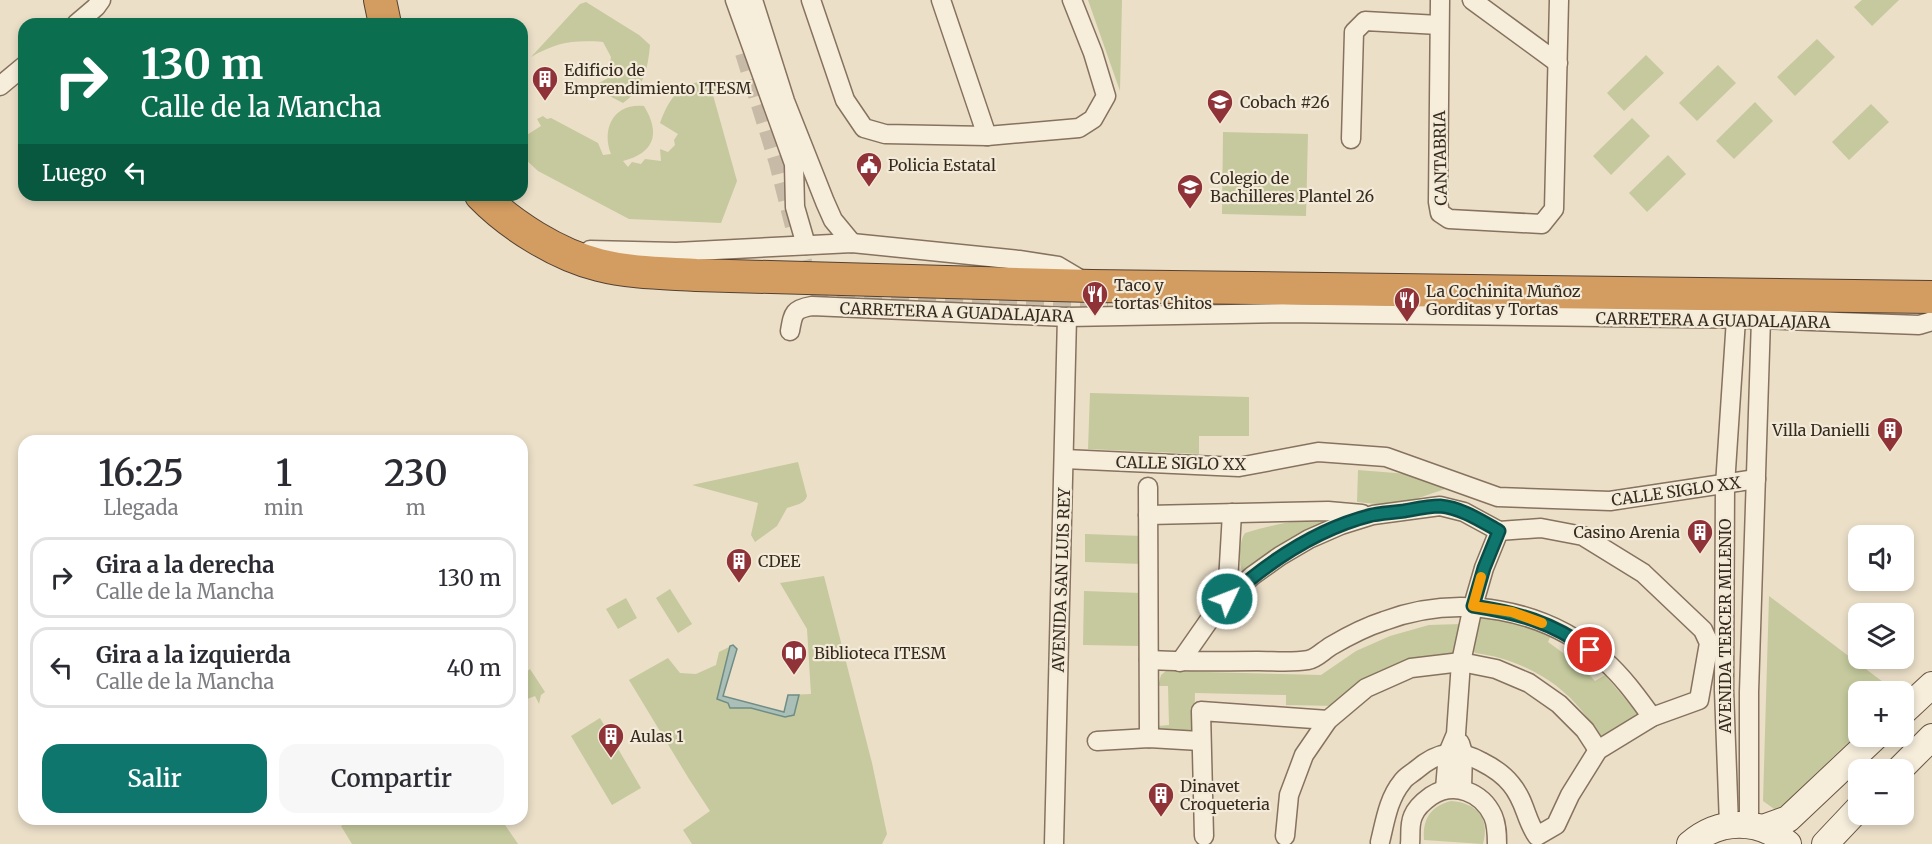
<!DOCTYPE html>
<html lang="es">
<head>
<meta charset="utf-8">
<style>
  body { margin:0; font-family:Merriweather,serif; background:#f7f7f7; color:#2b2b33; height:100vh; display:flex; flex-direction:column; font-size:22px; white-space:nowrap }
  * { box-sizing:border-box; margin:0 }
  p { font-size:20px; color:#7c7c81 }
  .icon { flex:none; width:33px; height:33px; fill:none; stroke:currentColor; stroke-width:2; stroke-linecap:round; stroke-linejoin:round }
  .map { position:relative; flex:1; overflow:hidden }
  .details { position:absolute; left:18px; top:435px; width:510px; height:390px; display:flex; flex-direction:column; background:#fff; border-radius:18px; box-shadow:0 3px 9px #0003 }
  .details>* { flex:none }
  .top-card { position:absolute; left:18px; top:18px; width:510px; height:183px; border-radius:18px; box-shadow:0 3px 9px #0003; background:#0b6e4f; color:#fff; overflow:hidden }
  .buttons { position:absolute; left:1848px; top:525px; display:grid; gap:12px }
  .buttons a { display:grid; place-items:center; width:66px; height:66px; border-radius:12px; background:#fff; box-shadow:0 3px 9px #0003; font-size:30px }
  .pin { position:absolute; display:grid; place-items:center; width:51px; height:51px; color:#fff; margin:-26px; border:3px solid #fff; border-radius:50%; box-shadow:0 2px 6px #0007 }
  .me { position:absolute; width:66px; margin:-33px; rotate:47deg; stroke-linejoin:round; filter:drop-shadow(0 0 4px #0008) }
  .turn { display:flex; align-items:center; gap:21px; height:126px; padding:0 24px; font-size:27px }
  .turn .icon { width:78px; height:78px; stroke-width:2.5 }
  .turn b { display:block; font-size:42px; line-height:51px }
  .then { display:flex; align-items:center; height:57px; padding:0 24px; background:#0003; gap:12px; font-size:22px }
  .eta { display:flex; justify-content:space-evenly; align-items:center; height:102px; text-align:center }
  .eta b { font-size:36px; font-weight:600; line-height:42px }
  .cta { display:flex; gap:12px; margin-top:auto; padding:12px 24px }
  .cta a { flex:1; height:69px; border-radius:18px; background:#0f766e; color:#fff; font-size:24px; font-weight:600; line-height:69px; text-align:center }
  .cta a+a { background:#f7f7f7; color:#2b2b33 }
  ul { padding:0; list-style:none }
  li { display:flex; align-items:center; gap:18px; height:81px; margin:0 12px 9px; padding:0 12px; border:3px solid #e1e1e2; border-radius:18px }
  li div { flex:1 }
  li b { display:block; font-size:22px }
  li em { font-style:normal }
  .map>svg:first-child { display:block }
</style>
</head>
<body>
<div class="map">
<svg width="1932" height="844" viewBox="0 0 1932 844">
  <rect width="100%" height="100%" fill="#ebdfc8"/>
  <g fill="#c5c99d">
    <path d="M1088,0H1122L1120,91Z"/>
    <path d="M1862,0H1899L1872,26L1854,7Z"/>
    <path d="M586,2L639,35L650,45C648,68 644,88 623,103L592,87L608,78L611,57L603,42C572,40 558,42 531,57L580,4Z"/>
    <path d="M1817,39L1835,57L1795,96L1777,77Z"/>
    <path d="M1646,55L1664,73L1624,111L1607,93Z"/>
    <path d="M1718,65L1736,83L1697,121L1679,103Z"/>
    <path d="M706,80L717,89L713,95L737,181L721,223L629,219L538,171L522,156V138L541,126L537,119L543,116L547,119L551,118L598,143L603,155L611,154C601,128 614,103 644,106C661,134 654,153 623,161L628,167L632,162L641,164L645,159L661,161L660,149L668,152L675,145L674,140L678,134L660,123C665,109 672,94 686,86C691,83 700,82 706,80Z"/>
    <path d="M1755,102L1773,121L1734,159L1716,141Z"/>
    <path d="M1871,104L1889,122L1849,160L1832,142Z"/>
    <path d="M1632,118L1650,136L1611,175L1593,156Z"/>
    <path d="M1223,132L1308,134L1306,216L1222,214Z"/>
    <path d="M1668,155L1686,174L1647,212L1629,193Z"/>
    <path d="M1090,393L1249,397V436H1199V454L1088,449Z"/>
    <path d="M798,462L807,496C805,504 795,505 787,508L777,526L755,542L751,535L758,503L692,485Z"/>
    <path d="M1358,470L1408,474L1448,488L1395,506L1357,502Z"/>
    <path d="M1341,517L1243,573C1238,564 1239,541 1245,533C1277,523 1308,518 1341,517Z"/>
    <path d="M1085,534L1142,536V564L1085,562Z"/>
    <path d="M824,576L872,763L887,834L882,844H692L683,830L710,811L689,779L629,680L668,658L680,673L696,674L716,665L719,652L733,645L737,649L723,696L784,712L788,695L811,694L807,629L780,583Z"/>
    <path d="M670,589L692,624L678,633L656,598Z"/>
    <path d="M1084,591L1141,593L1140,646L1083,645Z"/>
    <path d="M1769,596L1895,691L1858,692V733L1777,811L1763,801Z"/>
    <path d="M626,598L637,618L618,629L606,609Z"/>
    <path d="M1482,611L1552,633L1548,642L1581,666L1595,681L1605,675L1637,713L1636,720L1605,739L1601,737C1594,729 1589,719 1582,711C1556,678 1515,658 1475,653L1472,649L1473,634Z"/>
    <path d="M1461,624L1457,654L1336,706L1286,705V695L1195,693L1194,736L1158,734V726L1169,725L1168,686H1158L1161,675L1166,671L1321,675L1356,651L1390,636L1429,625Z"/>
    <path d="M530,669L545,692L541,695L539,704L535,696L522,701V675Z"/>
    <path d="M600,718L641,788L612,805L571,736Z"/>
    <path d="M1451,801C1477,803 1490,818 1483,844L1424,840C1422,819 1431,806 1451,801Z"/>
    <path d="M353,819H501L518,844H352L341,826Z"/>
  </g>
  <path fill="#a9bfb8" stroke="#708d85" stroke-width="1.5" d="M733,645L737,649L723,696L784,712L788,695H799L794,715L785,717L751,708H730L728,703L717,699L730,646Z"/>
  <g fill="none" stroke-linecap="round" stroke-linejoin="round">
    <path stroke="#c7bba7" stroke-width="18" stroke-dasharray="18 9" stroke-linecap="butt" d="M744,53L778,163L804,266C811,287 816,292 837,297L1108,307"/>
    <g stroke="#86725e" stroke-width="21">
      <g id="street">
        <path d="M735,0L794,164L795,207L806,245"/>
        <path d="M753,0L785,101L825,202L833,220L852,243"/>
        <path d="M811,0L845,100L864,128L885,134L987,136L1079,128L1093,119L1106,96L1093,53L1072,0"/>
        <path d="M941,0L987,136"/>
        <path d="M1440,0L1438,202L1440,213L1449,219L1542,224L1554,209L1559,0"/>
        <path d="M1472,0L1558,63"/>
        <path d="M76,24L96,7L101,0"/>
        <path d="M0,86L24,66"/>
        <path d="M1351,139L1354,32L1365,21L1439,25"/>
        <path d="M590,250L676,252L852,243L1019,260L1058,266L1085,282"/>
        <path d="M790,331C793,314 793,309 812,306L1067,317L1283,313L1761,319L1919,325L1932,321"/>
        <path d="M1064,459L1239,467L1318,452L1386,457L1498,497L1610,501L1756,479"/>
        <path d="M1148,487L1149,738"/>
        <path d="M1148,515L1328,511L1362,514"/>
        <path d="M1227,599L1232,513"/>
        <path d="M1149,660C1185,662 1221,661 1258,661C1274,661 1292,663 1308,660C1316,659 1324,650 1331,646C1348,636 1365,627 1384,621C1459,593 1545,608 1605,661C1624,678 1638,698 1652,717"/>
        <path d="M1180,662L1210,619L1227,599L1252,576L1280,556L1309,539L1341,525L1373,515L1440,506L1464,512L1499,531L1541,528L1583,536L1643,573L1703,630L1709,643L1699,700L1652,717L1598,750L1570,795L1556,825L1537,836C1525,819 1526,802 1511,784C1503,774 1494,768 1482,762C1457,748 1438,751 1416,770C1411,774 1405,777 1402,782C1388,799 1385,822 1380,842"/>
        <path d="M1097,741L1149,738L1200,741"/>
        <path d="M1460,743L1463,753L1462,788"/>
        <path d="M1445,789L1448,753L1456,734L1461,662L1473,606L1484,568L1499,531"/>
        <path d="M1729,825L1724,690L1725,485L1736,319"/>
        <path d="M1749,825V692L1761,319"/>
        <path d="M1204,836L1201,711L1328,720"/>
        <path d="M1285,836L1289,795L1304,755L1328,720L1366,688L1411,668L1461,662L1496,669L1529,683L1559,704L1585,730L1598,750"/>
        <path d="M1054,844L1067,317"/>
        <path d="M1410,844C1411,835 1409,825 1413,816C1416,808 1424,801 1431,796C1454,781 1482,792 1493,816C1497,825 1497,835 1497,844"/>
      </g>
    </g>
    <g stroke="#685341" stroke-width="28">
      <g id="secondary">
        <path d="M1904,711L1932,685"/>
        <path d="M1899,770L1932,737"/>
        <path d="M1763,828L1788,819L1876,736"/>
        <path d="M1690,844C1719,819 1759,818 1788,844"/>
        <path d="M1825,844L1858,809"/>
      </g>
    </g>
    <g stroke="#544132" stroke-width="34">
      <g id="highway">
        <path d="M380,0L385,24"/>
        <path d="M481,195C510,225 558,255 599,265C630,273 664,273 696,275L1092,286L1932,297"/>
      </g>
    </g>
    <use href="#street" stroke="#f6eddb" stroke-width="18"/>
    <use href="#secondary" stroke="#f6eddb" stroke-width="26"/>
    <use href="#highway" stroke="#d39c61" stroke-width="32"/>
  </g>
  <g fill="none" stroke-linecap="round" stroke-linejoin="round">
    <g stroke="#0a4d48" stroke-width="15">
      <path id="route" d="M1227,599C1269,561 1316,529 1372,515C1382,513 1394,512 1404,511C1415,509 1429,506 1440,506C1462,508 1481,521 1499,531L1484,568L1473,606C1518,613 1552,622 1590,650"/>
    </g>
    <use href="#route" stroke="#0f766e" stroke-width="10"/>
    <path stroke="#f59e0b" stroke-width="10" d="M1481,577L1473,606L1512,612L1542,623"/>
  </g>
  <defs>
    <g id="building-pin" transform="scale(1.35)"><path d="M0 17L-7.5 6A9.5 9.5 0 1 1 7.5 6Z" fill="#903338" stroke="#f3ead7"/><path d="M-4-6H4V6H1V3H-1V6H-4ZM-2.5-4.3h1.7v1.8h-1.7ZM.8-4.3h1.7v1.8H.8ZM-2.5-1h1.7V.8h-1.7ZM.8-1h1.7V.8H.8Z" fill="#fff"/></g>
    <g id="school-pin" transform="scale(1.35)"><path d="M0 17L-7.5 6A9.5 9.5 0 1 1 7.5 6Z" fill="#903338" stroke="#f3ead7"/><path d="M0-5L7-2L0 1L-7-2ZM-4 1L0 2.5L4 1V4Q0 6-4 4Z" fill="#fff"/></g>
    <g id="civic-pin" transform="scale(1.35)"><path d="M0 17L-7.5 6A9.5 9.5 0 1 1 7.5 6Z" fill="#903338" stroke="#f3ead7"/><path d="M-.6-6.5H3V-4.5H.6V-3L4-1V1h2V6H-6V1h2V-1L-.6-3ZM-1.2 2.5V6h2.4V2.5Z" fill="#fff"/></g>
    <g id="restaurant-pin" transform="scale(1.35)"><path d="M0 17L-7.5 6A9.5 9.5 0 1 1 7.5 6Z" fill="#903338" stroke="#f3ead7"/><path d="M-5-6h1v4h1v-4h1v4h1v-4h1v5L-1.5 .5V6h-2V.5L-5-1ZM5-6V6H3V1.5H1.5Q1.5-4 5-6Z" fill="#fff"/></g>
    <g id="library-pin" transform="scale(1.35)"><path d="M0 17L-7.5 6A9.5 9.5 0 1 1 7.5 6Z" fill="#903338" stroke="#f3ead7"/><path d="M-6-4Q-3-5.5-.7-3.5V5Q-3 3-6 4ZM6-4Q3-5.5 .7-3.5V5Q3 3 6 4Z" fill="#fff"/></g>
  </defs>
  <g fill-rule="evenodd">
    <use href="#building-pin" x="545" y="79"/>
    <use href="#school-pin" x="1220" y="102"/>
    <use href="#civic-pin" x="869" y="165"/>
    <use href="#school-pin" x="1190" y="187"/>
    <use href="#restaurant-pin" x="1095" y="294"/>
    <use href="#restaurant-pin" x="1407" y="300"/>
    <use href="#building-pin" x="1890" y="430"/>
    <use href="#building-pin" x="1700" y="532"/>
    <use href="#building-pin" x="739" y="561"/>
    <use href="#library-pin" x="794" y="653"/>
    <use href="#building-pin" x="611" y="736"/>
    <use href="#building-pin" x="1161" y="795"/>
  </g>
  <g text-anchor="middle" dominant-baseline="central" stroke-width="4.5" stroke-linejoin="round" paint-order="stroke">
    <g font-size="16" fill="#372b21" stroke="#f3ead7" text-anchor="start">
      <text x="564" y="70">Edificio de<tspan x="564" dy="18">Emprendimiento ITESM</tspan></text>
      <text x="1240" y="102">Cobach #26</text>
      <text x="888" y="165">Policia Estatal</text>
      <text x="1210" y="178">Colegio de<tspan x="1210" dy="18">Bachilleres Plantel 26</tspan></text>
      <text x="1114" y="285">Taco y<tspan x="1114" dy="18">tortas Chitos</tspan></text>
      <text x="1426" y="291">La Cochinita Muñoz<tspan x="1426" dy="18">Gorditas y Tortas</tspan></text>
      <text x="1870" y="430" text-anchor="end">Villa Danielli</text>
      <text x="1680" y="532" text-anchor="end">Casino Arenia</text>
      <text x="758" y="561">CDEE</text>
      <text x="814" y="653">Biblioteca ITESM</text>
      <text x="630" y="736">Aulas 1</text>
      <text x="1180" y="786">Dinavet<tspan x="1180" dy="18">Croqueteria</tspan></text>
    </g>
    <g font-size="16" fill="#372b21" stroke="#f3ead7">
      <text transform="translate(1440 158) rotate(-91)">CANTABRIA</text>
      <text transform="translate(957 312) rotate(2)">CARRETERA A GUADALAJARA</text>
      <text transform="translate(1713 320) rotate(1)">CARRETERA A GUADALAJARA</text>
      <text transform="translate(1181 463) rotate(1)">CALLE SIGLO XX</text>
      <text transform="translate(1676 491) rotate(-8)">CALLE SIGLO XX</text>
      <text transform="translate(1061 580) rotate(-88)">AVENIDA SAN LUIS REY</text>
      <text transform="translate(1725 626) rotate(-90)">AVENIDA TERCER MILENIO</text>
    </g>
  </g>
</svg>
<div class="buttons">
<a><svg class="icon" aria-label="sound" viewBox="0 0 24 24"><path d="M4 9h4l5-4v14l-5-4H4zM17 9q2 3 0 6"/></svg></a>
<a><svg class="icon" aria-label="layers" viewBox="0 0 24 24"><path d="M12 4l9 5-9 5-9-5zM3 14l9 5 9-5"/></svg></a>
<a>+</a>
<a>−</a>
</div>
<div class="pin" style="left:1590px;top:650px;background:#d93025"><svg class="icon" aria-label="arrive" viewBox="0 0 24 24"><path d="M6 21V4h12l-3 4 3 4H6"/></svg></div>
<svg class="me" style="left:1227px;top:599px" viewBox="-20 -20 40 40"><circle r="17" fill="#0f766e" stroke="#fff" stroke-width="3"/><path d="M0-11L8 9 0 5-8 9z" fill="#fff"/></svg>
<div class="top-card">
<div class="turn"><svg class="icon" aria-label="right" viewBox="0 0 24 24"><path d="M7 20v-9h11M14 6l5 5-5 5"/></svg><div><b>130 m</b>Calle de la Mancha</div></div>
<div class="then">Luego<svg class="icon" aria-label="left" viewBox="0 0 24 24"><path d="M17 20v-9H6M10 6l-5 5 5 5"/></svg></div>
</div>
<section class="details">
<div class="eta">
<div><b>16:25</b><p>Llegada</p></div>
<div><b>1</b><p>min</p></div>
<div><b>230</b><p>m</p></div>
</div>
<ul>
<li><svg class="icon" aria-label="right" viewBox="0 0 24 24"><path d="M7 20v-9h11M14 6l5 5-5 5"/></svg><div><b>Gira a la derecha</b><p>Calle de la Mancha</p></div><em>130 m</em></li>
<li><svg class="icon" aria-label="left" viewBox="0 0 24 24"><path d="M17 20v-9H6M10 6l-5 5 5 5"/></svg><div><b>Gira a la izquierda</b><p>Calle de la Mancha</p></div><em>40 m</em></li>
</ul>
<div class="cta"><a>Salir</a><a>Compartir</a></div>
</section>
</div>
</body>
</html>
